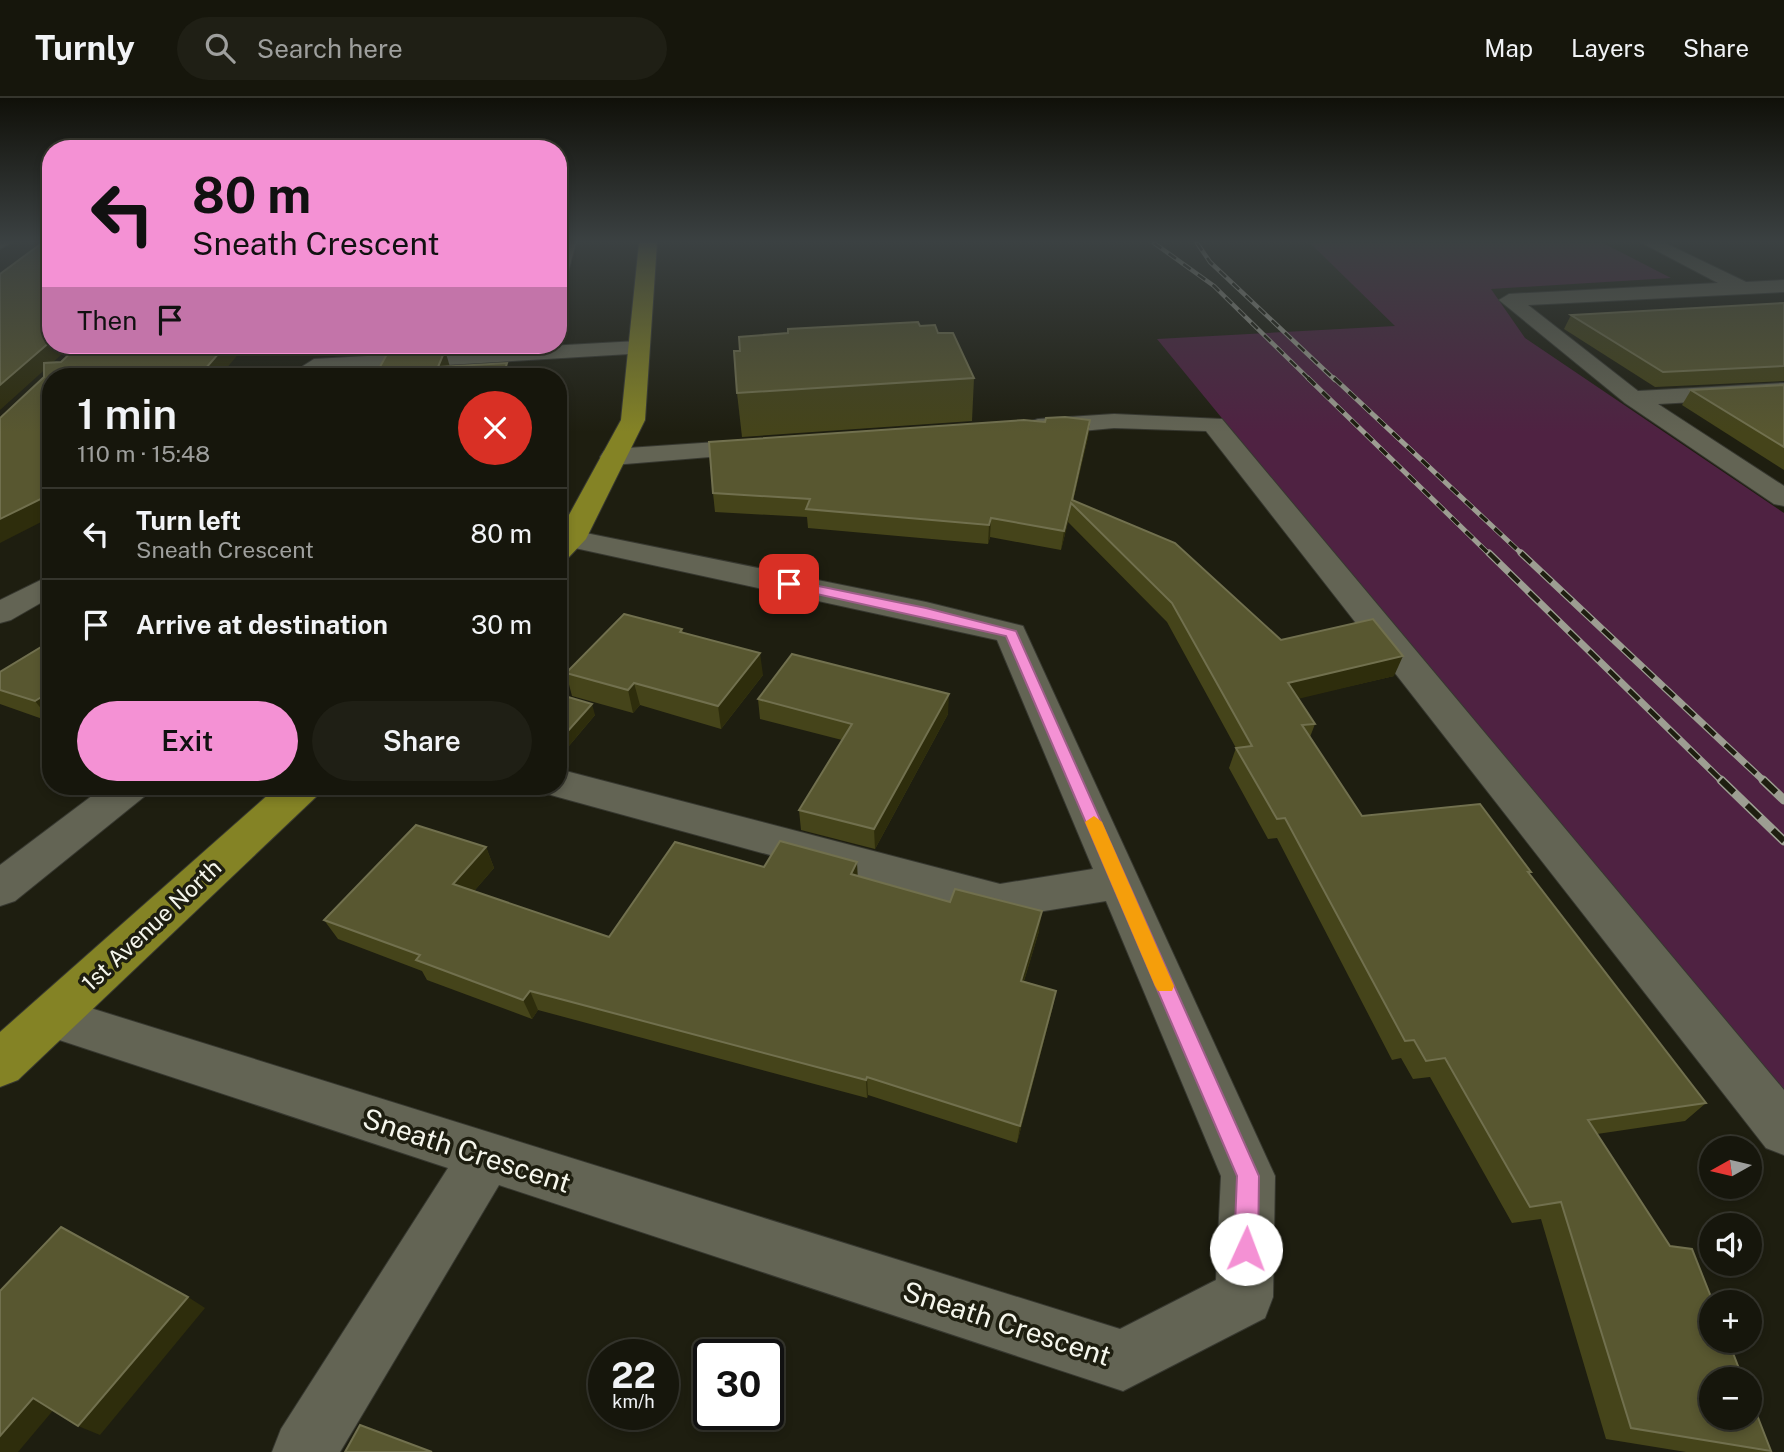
<!DOCTYPE html>
<html lang="en">
<head>
<meta charset="utf-8">
<style>
  body { margin:0; font-family:"Public Sans",sans-serif; background:#1f1f15; color:#f1f3f6; height:100vh; display:flex; flex-direction:column; font-size:26px; white-space:nowrap }
  * { box-sizing:border-box; margin:0 }
  p { font-size:23px; color:#9e9f9d }
  .icon { flex:none; width:38px; height:38px; fill:none; stroke:currentColor; stroke-width:2; stroke-linecap:round; stroke-linejoin:round }
  .map { position:relative; flex:1; overflow:hidden }
  .sheet { position:absolute; left:42px; top:270px; width:525px; height:427px; display:flex; flex-direction:column; background:#16160c; border-radius:28px; box-shadow:0 4px 10px #0003,0 0 0 2px #35352d }
  .sheet>* { flex:none }
  .guide { position:absolute; left:42px; top:42px; width:525px; height:214px; border-radius:28px; box-shadow:0 4px 10px #0003,0 0 0 2px #35352d; background:#f491d4; color:#111; overflow:hidden }
  .needle { width:46px; rotate:262deg }
  .fabs { position:absolute; left:1699px; top:1038px; display:grid; gap:14px }
  .fabs a { display:grid; place-items:center; width:63px; height:63px; border-radius:50%; background:#16160c; box-shadow:0 4px 10px #0003,0 0 0 2px #35352d; font-size:35px }
  .speed { position:absolute; left:588px; top:1241px; display:flex; gap:14px; font-size:35px; font-weight:700; text-align:center }
  .speed>* { display:grid; place-content:center; width:91px; height:91px; border-radius:50%; background:#16160c; box-shadow:0 4px 10px #0003,0 0 0 2px #35352d; line-height:1 }
  .speed small { font-size:18px; font-weight:400 }
  .speed .limit { border:4px solid #111; border-radius:10px; background:#fff; color:#111 }
  .pin { position:absolute; display:grid; place-items:center; width:60px; height:60px; color:#fff; margin:-30px; border-radius:14px; box-shadow:0 4px 10px #0006 }
  .me { position:absolute; width:77px; margin:-38px; rotate:2deg; stroke-linejoin:round; filter:drop-shadow(0 0 5px #0008) }
  .turn { display:flex; align-items:center; gap:24px; height:147px; padding:0 35px; font-size:32px }
  .turn .icon { width:91px; height:91px; stroke-width:2.5 }
  .turn b { display:block; font-size:49px; line-height:60px }
  .then { display:flex; align-items:center; height:66px; padding:0 35px; background:#0003; gap:14px; font-size:26px }
  .round { display:grid; place-items:center; flex:none; width:74px; height:74px; border-radius:37px; background:#1f1f15 }
  .headline { display:flex; align-items:center; justify-content:space-between; height:119px; padding:0 35px }
  h1 { font-size:42px; font-weight:600; line-height:52px }
  .action { display:flex; gap:14px; margin-top:auto; padding:14px 35px }
  .action a { flex:1; height:80px; border-radius:42px; background:#f491d4; color:#111; font-size:28px; font-weight:600; line-height:80px; text-align:center }
  .action a+a { background:#1f1f15; color:#f1f3f6 }
  ul { padding:0; list-style:none }
  li { display:flex; align-items:center; gap:21px; height:91px; padding:0 35px; border-top:2px solid #35352d }
  li div { flex:1 }
  li b { display:block; font-size:26px }
  li em { font-style:normal }
  header { display:flex; align-items:center; gap:42px; box-sizing:border-box; height:98px; padding:0 35px; background:#16160c; border-bottom:2px solid #35352d }
  header strong { font-size:33px }
  nav { display:flex; gap:38px; margin-inline-start:auto; font-size:24px }
  .search { width:490px; height:63px; background:#1f1f15; display:flex; align-items:center; gap:18px; box-sizing:border-box; padding:0 24px; border-radius:38px; color:#9e9f9d; font-size:26px }
  .map>svg:first-child { display:block }
</style>
</head>
<body>
<header>
<strong>Turnly</strong>
<div class="search"><svg class="icon" aria-label="search" viewBox="0 0 24 24"><circle cx="10" cy="10" r="6"/><path d="M15 15l6 6"/></svg>Search here</div>
<nav><a>Map</a><a>Layers</a><a>Share</a></nav>
</header>
<div class="map">
<svg width="1784" height="1354" viewBox="0 0 1784 1354">
  <rect width="100%" height="100%" fill="#1e1e10"/>
  <path fill="#4f2242" d="M1310,145H1603L1671,180L1491,191L1525,240L1784,415V1005L1157,241L1395,228Z"/>
  <g fill="none" stroke-linecap="round" stroke-linejoin="round">
    <g stroke="#373830" stroke-width="2">
      <g id="minor">
        <path d="M0,145H11L0,151Z"/>
        <path d="M558,145H576L568,174L558,180Z"/>
        <path d="M1642,145H1665L1746,184L1784,182V194L1528,207L1638,293L1784,285V299L1658,306L1784,388V408L1774,406L1625,305L1499,202L1509,196L1718,185Z"/>
        <path d="M638,243L646,245L649,250L646,255L314,275L303,268L314,261Z"/>
        <path d="M1114,316L1222,321L1784,992V1057L1766,1050L1206,333L1114,330L1038,337L1029,334L1025,329L1029,324L1038,321Z"/>
        <path d="M761,341L770,344L774,349L770,354L613,367L604,365L600,359L604,353L613,351Z"/>
        <path d="M571,432L926,504L1023,528L1275,1078L1273,1199L1265,1220L1123,1293L499,1087L340,1354H272L281,1331L448,1070L35,934L28,919L35,904L52,898L1120,1231L1216,1182L1221,1078L1106,803L1000,820L558,699L544,695L540,688H558V671L1000,786L1093,771L997,542L561,447L558,438Z"/>
        <path d="M51,477V499L11,522L0,525V502Z"/>
        <path d="M105,688H150L145,698L15,803L0,808V767Z"/>
      </g>
    </g>
    <g stroke="#373830" stroke-width="2">
      <g id="major">
        <path d="M639,145H657L645,322L586,441L569,459L558,462V437L621,322Z"/>
        <path d="M278,688H322L317,698L18,982L0,989V934Z"/>
      </g>
    </g>
    <use href="#minor" fill="#636454" fill-rule="evenodd"/>
    <use href="#major" fill="#848325" fill-rule="evenodd"/>
    <g stroke="#9d9e92" stroke-width="4.5">
      <g id="rail-far3">
        <path d="M1154,145L1214,188L1310,282"/>
        <path d="M1197,145L1210,164L1335,282"/>
      </g>
    </g>
    <g stroke="#9d9e92" stroke-width="5">
      <g id="rail-far2">
        <path d="M1308,280L1490,457"/>
        <path d="M1334,280L1523,457"/>
      </g>
    </g>
    <g stroke="#9d9e92" stroke-width="7">
      <g id="rail-far1">
        <path d="M1489,455L1723,684"/>
        <path d="M1521,455L1765,684"/>
      </g>
    </g>
    <g stroke="#9d9e92" stroke-width="9">
      <g id="rail">
        <path d="M1721,682L1784,743"/>
        <path d="M1763,682L1784,702"/>
      </g>
    </g>
    <use href="#rail-far3" stroke="#1e1e10" stroke-width="2.5" stroke-dasharray="9" stroke-linecap="butt"/>
    <use href="#rail-far2" stroke="#1e1e10" stroke-width="3.5" stroke-dasharray="10" stroke-linecap="butt"/>
    <use href="#rail-far1" stroke="#1e1e10" stroke-width="4.5" stroke-dasharray="14" stroke-linecap="butt"/>
    <use href="#rail" stroke="#1e1e10" stroke-width="6" stroke-dasharray="18" stroke-linecap="butt"/>
  </g>
  <g fill="#45441a">
    <path d="M1784,205V283L1655,289L1564,231L1571,217Z"/>
    <path d="M920,228L938,235L974,280L972,323L742,339L737,295Z"/>
    <path d="M401,247H459L458,250L403,253Z"/>
    <path d="M1784,287V372L1682,307L1691,292Z"/>
    <path d="M1090,322L1088,339L1073,403L1281,542L1394,578L1298,600L1315,626L1310,639L1362,718L1531,774L1529,776L1706,1005L1685,1023L1597,1036L1771,1353L1767,1354H1686L1606,1341L1541,1121L1512,1125L1430,979L1413,981L1401,960L1392,962L1277,740L1268,741L1229,670L1236,650L1167,524L1068,424L1061,452L990,439L988,446L808,430L807,419L715,414L713,395L1045,324Z"/>
    <path d="M682,531L683,535L763,577L721,631L640,607L633,615L572,598L566,575Z"/>
    <path d="M51,543V624L0,606V574Z"/>
    <path d="M558,596L595,617L563,655L558,653Z"/>
    <path d="M758,601L948,616L875,751L801,732L799,712L842,642L760,621Z"/>
    <path d="M486,749L494,770L474,793L609,839L764,769L858,778L1039,833L1024,883L1056,893L1052,912L1017,1045L868,997L867,1000L538,912L532,921L427,882L422,873L338,841L324,822Z"/>
  </g>
  <g fill="#2e2d0c">
    <path d="M51,243V247H72L0,312V287Z"/>
    <path d="M226,247H246L220,278H199Z"/>
    <path d="M445,252L450,269H438Z"/>
    <path d="M507,265L510,278H503Z"/>
    <path d="M1090,322L1088,339L1072,406L1071,405Z"/>
    <path d="M51,396V419L0,445V421Z"/>
    <path d="M1071,405L1068,424L1061,452L1064,433Z"/>
    <path d="M991,420L990,439L988,446L989,427Z"/>
    <path d="M760,555L763,577L721,631L718,608Z"/>
    <path d="M1403,558L1394,578L1281,605L1288,585Z"/>
    <path d="M634,585L640,607L633,615L628,592Z"/>
    <path d="M51,593V623L35,603Z"/>
    <path d="M949,596L948,616L875,751L874,731Z"/>
    <path d="M592,606L595,617L563,655L559,643Z"/>
    <path d="M486,749L494,770L463,806L453,786Z"/>
    <path d="M857,764L858,784L851,776Z"/>
    <path d="M1042,813L1039,833L1018,902L1021,883Z"/>
    <path d="M530,893L538,912L532,921L523,902Z"/>
    <path d="M1056,893L1052,912L1017,1045L1020,1028Z"/>
    <path d="M867,979L868,997L867,1000L866,982Z"/>
    <path d="M188,1199L205,1210L100,1337L78,1328Z"/>
    <path d="M33,1300L55,1310L18,1354H0V1338Z"/>
  </g>
  <g fill="#585730" stroke="#71704e" stroke-width="2">
    <path d="M42,145H51V243L0,287V176Z"/>
    <path d="M1784,205V268L1663,274L1571,217Z"/>
    <path d="M918,224L920,228L935,227L938,235H953L974,280L737,295L734,253H740L739,239L788,235V231Z"/>
    <path d="M79,247H226L199,278H51V396L0,421V320L44,279V265L61,264Z"/>
    <path d="M445,252L438,269L507,265L503,278H375L387,256Z"/>
    <path d="M1784,287V349L1691,292Z"/>
    <path d="M1065,319L1090,322L1072,402L1175,445L1281,542L1373,521L1403,558L1288,585L1315,626L1302,627L1362,718L1480,706L1531,774H1528L1706,1005L1588,1022L1670,1148L1692,1151L1713,1204H1712V1242H1728L1743,1281H1712V1320H1750V1299L1771,1353L1631,1330L1561,1104L1530,1109L1445,960L1426,963L1414,942L1405,943L1285,720L1277,721L1236,650L1252,648L1172,505L1071,405L1064,433L991,420L989,427L806,411L810,401L713,395L709,344L1024,322L1045,324L1046,320Z"/>
    <path d="M624,516L682,531L680,534L760,555L718,608L634,585L628,592L566,575Z"/>
    <path d="M51,543V593L35,603L0,592V574Z"/>
    <path d="M792,556L949,596L874,731L799,712L852,626L758,601Z"/>
    <path d="M558,596L592,606L559,643H558Z"/>
    <path d="M416,727L486,749L453,786L609,839L675,744L764,769L780,743L857,764L851,776L950,804L955,791L1042,813L1021,883L1056,893L1020,1028L867,979L866,982L530,893L523,902L416,862L420,857L324,822Z"/>
    <path d="M61,1129L188,1199L78,1328L33,1300L0,1338V1193Z"/>
    <path d="M360,1327L432,1354H345Z"/>
  </g>
  <linearGradient id="sky" x2="0" y2="1"><stop stop-color="#101009"/><stop offset="0.43" stop-color="#3b4142"/><stop offset="1" stop-color="#3b4142" stop-opacity="0"/></linearGradient>
  <rect width="1784" height="334" fill="url(#sky)"/>
  <path fill="#f491d4" stroke="#9f5e8a" stroke-width="2" d="M789,482L926,510L1016,533L1259,1078L1258,1151L1254,1159L1246,1163L1238,1159L1234,1151L1237,1078L1006,538L785,489V483Z"/>
  <path fill="#f59e0b" d="M1094,718L1102,724L1174,888L1172,893H1158L1155,888L1085,724Z"/>
  <g text-anchor="middle" dominant-baseline="central" stroke-width="7" stroke-linejoin="round" paint-order="stroke">
    <g font-size="23" fill="#f5f6ec" stroke="#1e1e10">
      <text transform="translate(151 827) rotate(-43)">1st Avenue North</text>
    </g>
    <g font-size="28" fill="#f5f6ec" stroke="#1e1e10">
      <text transform="translate(467 1052) rotate(18)">Sneath Crescent</text>
      <text transform="translate(1007 1225) rotate(18)">Sneath Crescent</text>
    </g>
  </g>
</svg>
<div class="fabs">
<a><svg class="needle" viewBox="-14 -14 28 28"><path d="M0-13l5 13h-10z" fill="#e53935"/><path d="M0 13l5-13h-10z" fill="#9e9f9d"/></svg></a>
<a><svg class="icon" aria-label="sound" viewBox="0 0 24 24"><path d="M4 9h4l5-4v14l-5-4H4zM17 9q2 3 0 6"/></svg></a>
<a>+</a>
<a>−</a>
</div>
<div class="speed"><div>22<small>km/h</small></div><div class="limit">30</div></div>
<div class="pin" style="left:789px;top:486px;background:#d93025"><svg class="icon" aria-label="arrive" viewBox="0 0 24 24"><path d="M6 21V4h12l-3 4 3 4H6"/></svg></div>
<svg class="me" style="left:1246px;top:1151px" viewBox="-20 -20 40 40"><circle r="19" fill="#fff"/><path d="M0-13L10 11 0 6-10 11z" fill="#f491d4"/></svg>
<div class="guide">
<div class="turn"><svg class="icon" aria-label="left" viewBox="0 0 24 24"><path d="M17 20v-9H6M10 6l-5 5 5 5"/></svg><div><b>80 m</b>Sneath Crescent</div></div>
<div class="then">Then<svg class="icon" aria-label="arrive" viewBox="0 0 24 24"><path d="M6 21V4h12l-3 4 3 4H6"/></svg></div>
</div>
<section class="sheet">
<div class="headline"><div><h1>1 min</h1><p>110 m · 15:48</p></div><a class="round" style="background:#d93025;color:#fff"><svg class="icon" aria-label="close" viewBox="0 0 24 24"><path d="M6 6l12 12M18 6L6 18"/></svg></a></div>
<ul>
<li><svg class="icon" aria-label="left" viewBox="0 0 24 24"><path d="M17 20v-9H6M10 6l-5 5 5 5"/></svg><div><b>Turn left</b><p>Sneath Crescent</p></div><em>80 m</em></li>
<li><svg class="icon" aria-label="arrive" viewBox="0 0 24 24"><path d="M6 21V4h12l-3 4 3 4H6"/></svg><div><b>Arrive at destination</b></div><em>30 m</em></li>
</ul>
<div class="action"><a>Exit</a><a>Share</a></div>
</section>
</div>
</body>
</html>
